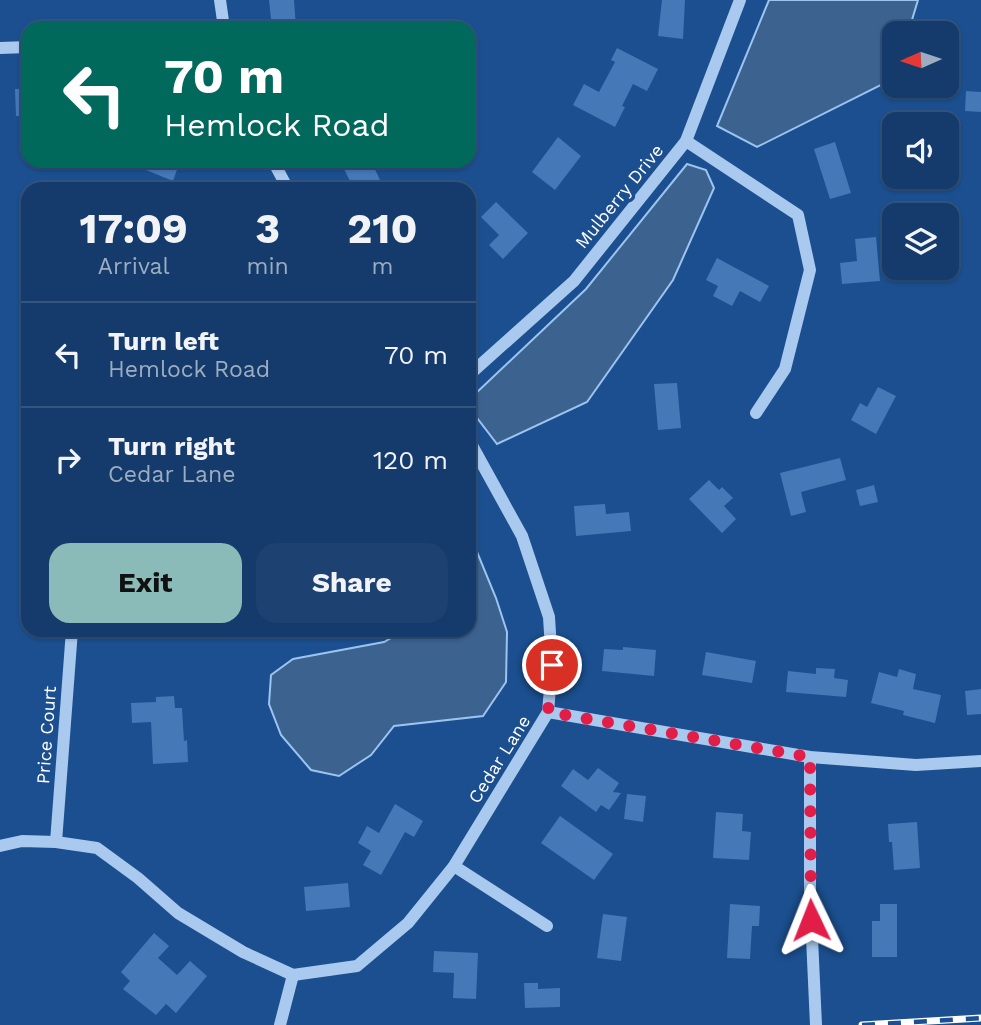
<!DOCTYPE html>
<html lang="en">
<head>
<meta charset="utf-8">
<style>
  body { margin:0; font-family:"Work Sans",sans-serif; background:#1d4271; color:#f1f3f6; height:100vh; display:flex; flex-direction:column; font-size:26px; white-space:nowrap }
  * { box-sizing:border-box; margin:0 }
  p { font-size:23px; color:#9dadc1 }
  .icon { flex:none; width:38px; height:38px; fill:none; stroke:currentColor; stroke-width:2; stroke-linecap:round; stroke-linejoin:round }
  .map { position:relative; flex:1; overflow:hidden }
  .panel { position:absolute; left:21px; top:182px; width:455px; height:455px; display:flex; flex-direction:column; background:#143b6b; border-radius:21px; box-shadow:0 2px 5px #0004,0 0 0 2px #33557e }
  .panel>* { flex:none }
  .guide { position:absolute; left:21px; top:21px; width:455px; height:147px; border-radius:21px; box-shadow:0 2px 5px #0004,0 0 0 2px #33557e; background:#00695c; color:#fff; overflow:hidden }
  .needle { width:46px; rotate:267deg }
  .buttons { position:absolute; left:882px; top:21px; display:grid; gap:14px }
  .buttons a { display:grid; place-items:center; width:77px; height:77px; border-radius:14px; background:#143b6b; box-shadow:0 2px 5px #0004,0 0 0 2px #33557e; font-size:35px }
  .pin { position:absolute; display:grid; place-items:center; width:60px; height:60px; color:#fff; margin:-30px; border:4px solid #fff; border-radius:50%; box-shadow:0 2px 7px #0007 }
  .me { position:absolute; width:77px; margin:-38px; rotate:358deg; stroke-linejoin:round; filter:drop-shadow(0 0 5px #0008) }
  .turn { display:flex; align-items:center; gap:24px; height:147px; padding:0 28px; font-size:32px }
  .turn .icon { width:91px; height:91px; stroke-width:2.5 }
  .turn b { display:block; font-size:49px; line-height:60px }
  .eta { display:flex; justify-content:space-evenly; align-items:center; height:119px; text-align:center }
  .eta b { font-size:42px; font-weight:700; line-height:49px }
  .primary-button { display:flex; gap:14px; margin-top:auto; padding:14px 28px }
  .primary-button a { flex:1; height:80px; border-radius:21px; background:#8bbbb9; color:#111; font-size:28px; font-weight:700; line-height:80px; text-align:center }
  .primary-button a+a { background:#1d4271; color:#f1f3f6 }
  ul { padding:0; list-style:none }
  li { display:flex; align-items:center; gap:21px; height:105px; padding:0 28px; border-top:2px solid #33557e }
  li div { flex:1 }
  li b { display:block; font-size:26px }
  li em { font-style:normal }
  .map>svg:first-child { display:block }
</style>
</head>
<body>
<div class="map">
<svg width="981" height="1025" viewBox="0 0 981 1025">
  <rect width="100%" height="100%" fill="#1b4f8f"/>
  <g fill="#3c6290" stroke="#9cc4f0" stroke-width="2">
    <path d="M769,0H918L908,33H894L893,79L757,147L717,126Z"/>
    <path d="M687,164L706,170L714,188L673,280L587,402L497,444L471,410L474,395L586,289Z"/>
    <path d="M469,478L475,510L477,552L496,598L507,632L506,682L483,716L394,726L371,755L339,776L311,770L281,735L269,704L271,675L293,659L384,642L405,630H469Z"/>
  </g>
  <g fill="#4478b7">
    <path d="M269,0H294L296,28H272Z"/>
    <path d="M662,0H685L683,39L658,36Z"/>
    <path d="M617,48L658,69L647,91L633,84L622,106L625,107L615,127L573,105L584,84L599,92L615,62L611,60Z"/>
    <path d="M15,89H28V116H16Z"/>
    <path d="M966,91L981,92V112L965,111Z"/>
    <path d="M558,137L581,156L555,190L532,172Z"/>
    <path d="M835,142L851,193L830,199L814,149Z"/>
    <path d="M124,161H180L173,181Z"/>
    <path d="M340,161H371L380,180L362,189H354Z"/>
    <path d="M496,202L528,233L503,259L489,245L499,235L481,217Z"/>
    <path d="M876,237L880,281L842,284L840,263L857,261L855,239Z"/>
    <path d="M717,258L769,286L760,302L740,291L732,306L713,296L718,286L706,280Z"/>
    <path d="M677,383L681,428L658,430L654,384Z"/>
    <path d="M878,387L896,396L876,434L851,420L860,403L867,407Z"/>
    <path d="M840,458L846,480L801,492L806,512L791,516L780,473Z"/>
    <path d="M709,480L719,490L722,487L733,498L724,506L736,519L722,533L689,499Z"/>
    <path d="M874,485L878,502L860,506L856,490Z"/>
    <path d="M605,504L606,514L629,512L631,531L576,536L574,506Z"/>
    <path d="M623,647L656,650L654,676L602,671L604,649L623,650Z"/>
    <path d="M706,652L756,661L752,683L702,675Z"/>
    <path d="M816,668L835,669L834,678L848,680L846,697L786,692L788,671L816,674Z"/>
    <path d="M899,669L916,674L913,689L941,695L935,723L903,715L904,711L871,703L879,672L897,677Z"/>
    <path d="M981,689V714L967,715L965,691Z"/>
    <path d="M174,696L175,708H182L184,741L187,740L188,762L153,764L151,722L132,723L131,703L156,702V697Z"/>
    <path d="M598,768L619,783L613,792L621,793L609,810L601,805L596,812L561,786L573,769L588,780Z"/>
    <path d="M627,794L646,796L643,822L624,819Z"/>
    <path d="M395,804L423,821L414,837L405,832L381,875L363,865L371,851L358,843L367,826L379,833Z"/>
    <path d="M716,812L743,814L742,831L751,832L749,860L713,858Z"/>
    <path d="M560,816L613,854L594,880L541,843Z"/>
    <path d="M917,822L920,868L894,870L892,842H889L888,824Z"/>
    <path d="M348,883L350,907L306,911L304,887Z"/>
    <path d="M730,904L760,906L759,926H752L750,959L727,958Z"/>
    <path d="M880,904H897V957H872V921H880Z"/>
    <path d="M603,914L627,917L621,961L597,958Z"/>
    <path d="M154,933L169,946L158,958L177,975L190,961L207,976L176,1013L166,1004L156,1015L123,989L130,981L121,972Z"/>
    <path d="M434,951L478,953L476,999L453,998L454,973L433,972Z"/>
    <path d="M524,983H538V989L560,988V1007L525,1008Z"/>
  </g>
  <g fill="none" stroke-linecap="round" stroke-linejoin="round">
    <g stroke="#a9c9ee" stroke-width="12">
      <path d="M220,0L224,28"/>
      <path d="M0,48L28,47"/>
      <path d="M686,141L798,215L810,270L785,369L756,413"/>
      <path d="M273,161L288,189"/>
      <path d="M469,375L574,281L686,141L740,0"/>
      <path d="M548,712L810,757L916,765L981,761"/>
      <path d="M810,757V894L816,1025"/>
      <path d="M56,842L72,630"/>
      <path d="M0,846L22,841L56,842L97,848L138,878L178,913L243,952L293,975"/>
      <path d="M454,866L547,926"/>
      <path d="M293,975L357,966L408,923L454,866L548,712L552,665L549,617L522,536L469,440"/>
      <path d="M280,1025L293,975"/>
    </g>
    <g stroke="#fff" stroke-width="7">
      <path id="rail" d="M862,1025L981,1018"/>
    </g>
    <use href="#rail" stroke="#1b4f8f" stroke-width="4.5" stroke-dasharray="13" stroke-linecap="butt"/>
  </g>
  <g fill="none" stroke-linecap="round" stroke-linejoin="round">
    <path stroke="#e11d48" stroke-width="12" stroke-dasharray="0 21.6" d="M552,665L548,712L810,757L811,920"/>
  </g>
  <g text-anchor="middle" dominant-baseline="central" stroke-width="7" stroke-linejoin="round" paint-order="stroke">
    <g font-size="18" fill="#fff" stroke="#1b4f8f">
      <text transform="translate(619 196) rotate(-51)">Mulberry Drive</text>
      <text transform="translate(46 735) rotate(-86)">Price Court</text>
      <text transform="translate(499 759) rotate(-58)">Cedar Lane</text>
    </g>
  </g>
</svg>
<div class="buttons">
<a><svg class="needle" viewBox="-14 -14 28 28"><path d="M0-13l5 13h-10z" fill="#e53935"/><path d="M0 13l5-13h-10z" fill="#9dadc1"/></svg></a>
<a><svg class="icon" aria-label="sound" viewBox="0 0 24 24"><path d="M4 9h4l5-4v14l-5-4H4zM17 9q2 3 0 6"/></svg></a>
<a><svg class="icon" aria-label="layers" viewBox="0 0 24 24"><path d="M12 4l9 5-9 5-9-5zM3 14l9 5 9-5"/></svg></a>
</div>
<div class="pin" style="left:552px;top:665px;background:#d93025"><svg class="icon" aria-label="arrive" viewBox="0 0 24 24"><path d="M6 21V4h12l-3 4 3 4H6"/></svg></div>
<svg class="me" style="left:811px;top:920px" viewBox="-20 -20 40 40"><path d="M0-17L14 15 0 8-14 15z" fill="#e11d48" stroke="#fff" stroke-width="4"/></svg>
<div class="guide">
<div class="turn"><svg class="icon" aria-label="left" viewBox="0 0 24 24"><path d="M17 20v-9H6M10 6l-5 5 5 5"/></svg><div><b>70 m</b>Hemlock Road</div></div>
</div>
<section class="panel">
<div class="eta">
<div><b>17:09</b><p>Arrival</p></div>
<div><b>3</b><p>min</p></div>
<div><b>210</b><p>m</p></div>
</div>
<ul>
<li><svg class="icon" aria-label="left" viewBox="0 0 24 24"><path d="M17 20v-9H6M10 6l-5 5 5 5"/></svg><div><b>Turn left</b><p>Hemlock Road</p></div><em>70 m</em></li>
<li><svg class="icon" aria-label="right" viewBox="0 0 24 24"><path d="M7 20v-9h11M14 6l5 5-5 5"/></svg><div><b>Turn right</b><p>Cedar Lane</p></div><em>120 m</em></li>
</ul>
<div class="primary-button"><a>Exit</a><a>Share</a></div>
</section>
</div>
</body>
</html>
